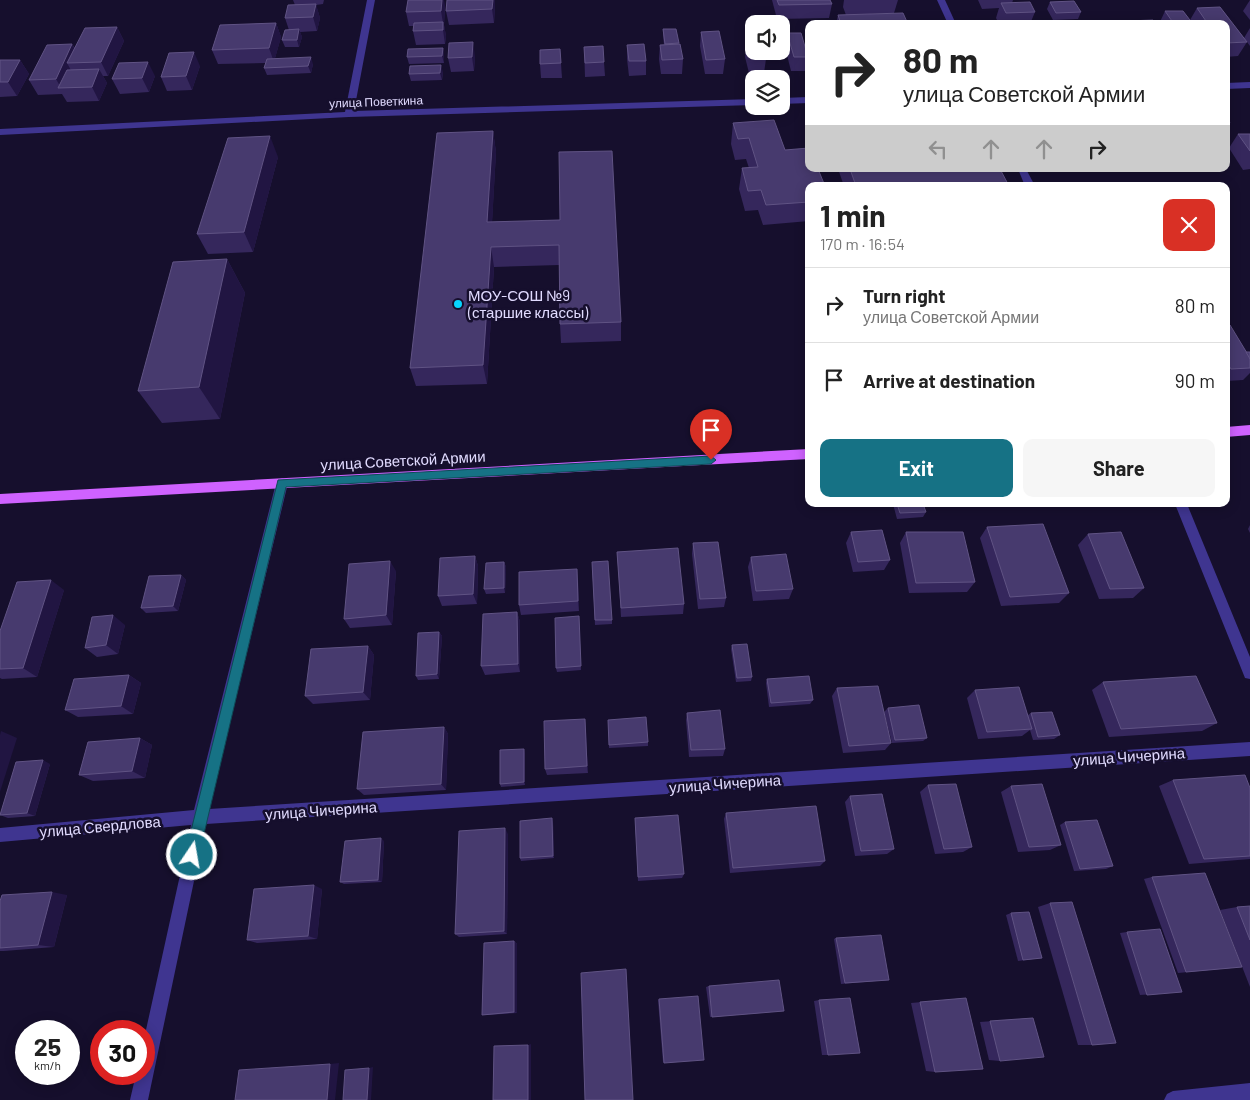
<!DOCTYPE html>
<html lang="en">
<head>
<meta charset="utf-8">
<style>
  body { margin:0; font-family:Barlow,sans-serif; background:#f6f6f6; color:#222; height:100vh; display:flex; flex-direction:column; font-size:19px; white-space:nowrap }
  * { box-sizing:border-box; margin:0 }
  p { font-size:16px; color:#767676 }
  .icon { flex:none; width:28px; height:28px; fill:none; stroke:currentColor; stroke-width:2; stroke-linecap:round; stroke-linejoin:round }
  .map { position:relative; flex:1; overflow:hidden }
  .drawer { position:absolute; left:805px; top:182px; width:425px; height:325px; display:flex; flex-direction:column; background:#fff; border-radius:10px; box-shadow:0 2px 12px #0003 }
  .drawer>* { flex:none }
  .guide { position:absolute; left:805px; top:20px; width:425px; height:152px; border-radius:10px; box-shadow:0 2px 12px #0003; background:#fff; color:#222; overflow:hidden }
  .tools { position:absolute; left:745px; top:15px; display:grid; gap:10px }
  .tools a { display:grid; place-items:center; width:45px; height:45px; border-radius:10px; background:#fff; box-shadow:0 2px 12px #0003; font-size:25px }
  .speed { position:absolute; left:15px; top:1020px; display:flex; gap:10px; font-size:25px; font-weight:700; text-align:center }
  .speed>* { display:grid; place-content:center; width:65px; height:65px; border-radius:50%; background:#fff; box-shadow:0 2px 12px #0003; line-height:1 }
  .speed small { font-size:12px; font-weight:400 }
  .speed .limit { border:8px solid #d22; background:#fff; color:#111 }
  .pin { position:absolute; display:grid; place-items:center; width:42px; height:42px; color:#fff; margin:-51px -21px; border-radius:50% 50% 50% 0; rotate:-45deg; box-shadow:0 0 5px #0007 }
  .pin .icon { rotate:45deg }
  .me { position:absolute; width:55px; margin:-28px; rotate:12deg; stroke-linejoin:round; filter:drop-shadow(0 0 4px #0008) }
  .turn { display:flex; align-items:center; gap:18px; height:105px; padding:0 15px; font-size:22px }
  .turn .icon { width:65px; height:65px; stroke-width:2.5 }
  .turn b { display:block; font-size:35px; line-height:42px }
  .lanes { display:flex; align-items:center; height:48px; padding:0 15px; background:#0003; justify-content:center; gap:25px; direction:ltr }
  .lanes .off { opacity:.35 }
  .round { display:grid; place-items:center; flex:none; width:52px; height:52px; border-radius:10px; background:#f6f6f6 }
  .headline { display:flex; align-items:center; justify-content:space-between; height:85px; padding:0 15px }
  h1 { font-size:30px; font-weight:700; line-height:38px }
  .action { display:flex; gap:10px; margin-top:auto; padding:10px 15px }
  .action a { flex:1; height:58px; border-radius:10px; background:#167285; color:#fff; font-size:20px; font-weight:700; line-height:58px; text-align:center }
  .action a+a { background:#f6f6f6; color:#222 }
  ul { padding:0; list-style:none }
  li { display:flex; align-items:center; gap:15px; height:75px; padding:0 15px; border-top:1px solid #e0e0e0 }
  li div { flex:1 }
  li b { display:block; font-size:19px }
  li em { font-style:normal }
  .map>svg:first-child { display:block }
</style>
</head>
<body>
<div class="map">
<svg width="1250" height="1100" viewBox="0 0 1250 1100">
  <rect width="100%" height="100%" fill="#160f2d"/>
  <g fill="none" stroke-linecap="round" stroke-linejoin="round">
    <g fill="#3f3590" fill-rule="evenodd">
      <path d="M367,0H375L354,111L754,99V105L349,117L0,135V129L345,112Z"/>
      <path d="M937,0H945L956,24H948Z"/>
      <path d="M1250,82V88L1226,89V83Z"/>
      <path d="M809,97V103L781,104V98Z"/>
      <path d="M1018,169H1026L1035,186H1025Z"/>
      <path d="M282,478L286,480L288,483L209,809L1250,742V756L206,824L148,1100H130L136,1074H144V1039L191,825L0,842V828L194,810L276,483L278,480Z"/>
      <path d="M1175,504H1187L1250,657V679L1245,678L1243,673Z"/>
      <path d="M1250,1083V1100H1164L1167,1094L1173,1091Z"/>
    </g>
    <g fill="#cf62ff" fill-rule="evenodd">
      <path d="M1250,425V435L1226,437V427Z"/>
      <path d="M809,449V459L0,504V494Z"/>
    </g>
  </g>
  <g fill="#35275c">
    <path d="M293,0H324L323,4L316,5L320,18L317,31L300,32L302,37L299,47H285L282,40L289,30L285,18L295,5Z"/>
    <path d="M447,0H495V5L494,23L449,25L446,11Z"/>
    <path d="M772,0H830L832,4L829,18L777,19Z"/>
    <path d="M844,0H898L894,13L846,15L843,7Z"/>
    <path d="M978,0H1013L1012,3L1035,12L1030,24H999L996,18L999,8L982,9Z"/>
    <path d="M1250,0V20L1243,11Z"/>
    <path d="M1050,2L1081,12L1078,19L1053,20L1047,9Z"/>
    <path d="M445,5L444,25L446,36L445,44L416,45L413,31L414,26H409L406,12Z"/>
    <path d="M1220,7L1244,38L1250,28V46L1247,42L1238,56L1226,57V24H1159L1165,11H1183L1190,20L1197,8Z"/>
    <path d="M838,15L908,24H836Z"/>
    <path d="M276,23L281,37L275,58L313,64L311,73L267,75L264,68L266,63L218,64L212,50Z"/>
    <path d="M117,27L124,41L108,76H103L107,83L99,101L67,102L62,94L38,95L29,80L72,44L75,48Z"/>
    <path d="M663,29H676L679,44L683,59L682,74H661L659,59L660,45H664L663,36Z"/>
    <path d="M701,32L725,59L723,74H705L700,46Z"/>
    <path d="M787,33L808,57L805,71H791L785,47Z"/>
    <path d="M747,42L766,59L764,73H749L745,57Z"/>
    <path d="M627,45L646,61V75L629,76L627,59Z"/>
    <path d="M584,47L604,62L605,76L585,77Z"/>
    <path d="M443,48L444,55V63L409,64L407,57Z"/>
    <path d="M560,49L562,78H541L540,64Z"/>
    <path d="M475,56L474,71L451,72L448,58Z"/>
    <path d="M0,60H20L29,74L17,96L0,97Z"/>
    <path d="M200,66L192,90L167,91L161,77Z"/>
    <path d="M443,72L442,80L411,81L409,74Z"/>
    <path d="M155,76L149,92L120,94L112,79Z"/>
    <path d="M1226,117L1230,123L1226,129Z"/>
    <path d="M733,123L785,150L809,186V221L763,225L758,210L745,211L739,189L742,168H749L746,159L735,160L731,144Z"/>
    <path d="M493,131L496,152L492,222L560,220L621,322V341L561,343L560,324L559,265L494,267L487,384L416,386L410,368Z"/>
    <path d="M1238,134H1250V169L1243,170L1229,148Z"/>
    <path d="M278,157L253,252L208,254L197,234Z"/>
    <path d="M838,169H1000L1009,186H844Z"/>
    <path d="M227,259L245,293L220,419L162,423L138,391Z"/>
    <path d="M1226,325L1246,352H1250V373L1243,380L1226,381Z"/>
    <path d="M893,504H923L926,512L923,517L897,519Z"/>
    <path d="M1250,525V533L1248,529Z"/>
    <path d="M987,527L1069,593L1059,603L1001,606L980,538Z"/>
    <path d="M851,532L890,560L884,570L853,572L846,543Z"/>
    <path d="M906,532L975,582L967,592L909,593L900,543Z"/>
    <path d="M1088,534L1144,588L1133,598L1099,599L1078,545Z"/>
    <path d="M693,543L726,598L724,607L698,609L692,554Z"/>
    <path d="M617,552L684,604L683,614L621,617Z"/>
    <path d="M475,556L478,566L477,604L442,606L438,596Z"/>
    <path d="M751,557L793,589L789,599L753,601L748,567Z"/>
    <path d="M504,562L506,567L505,593L486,594L484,589Z"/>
    <path d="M592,562L612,620V624L595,625Z"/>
    <path d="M396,571L392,625L350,628L344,619Z"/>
    <path d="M181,575L186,580L178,611L146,613L141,608Z"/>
    <path d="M578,579L579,611L521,615L519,605Z"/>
    <path d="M64,590L37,677L2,679L0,678V631Z"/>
    <path d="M517,612L520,622V672L485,675L481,666Z"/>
    <path d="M579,616L581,670L557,672L556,668Z"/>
    <path d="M125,625L118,654L97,657L85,648Z"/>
    <path d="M439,632L442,636L439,679L418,680L416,676Z"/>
    <path d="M732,645L752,677L751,681L736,682L731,649Z"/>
    <path d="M368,646L374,655L370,700L313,704L305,696Z"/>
    <path d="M129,675L141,683L133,714L78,717L65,710Z"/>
    <path d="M767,679L813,700L810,704L769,707L766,683Z"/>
    <path d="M1103,682L1217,723L1202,731L1109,737L1092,690Z"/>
    <path d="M837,688L891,743L885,750L843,753L832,696Z"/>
    <path d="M975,690L1028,715L1031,713L1060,735L1054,739L1033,740L1030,730L1022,736L978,739L967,698Z"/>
    <path d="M888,708L927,738L923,741L892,743L884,712Z"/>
    <path d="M687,713L725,749L723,756L689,757L686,720Z"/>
    <path d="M585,719L588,773L547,775L545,769Z"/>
    <path d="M608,720L648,742V746L609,748Z"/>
    <path d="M444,727L448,734L446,790L364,795L357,789Z"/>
    <path d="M140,738L152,745L145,778L93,781L79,775Z"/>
    <path d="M525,753V785L501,787L500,784Z"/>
    <path d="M50,764L35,816L8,818L0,815Z"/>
    <path d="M1173,780L1250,788V859L1189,864L1159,786Z"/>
    <path d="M928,785L972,847L963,852L935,854L920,792Z"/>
    <path d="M1011,786L1061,845L1050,850L1018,852L1001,792Z"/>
    <path d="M850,796L894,849L887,854L855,856L845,802Z"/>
    <path d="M726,813L825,861L820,866L730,873L724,819Z"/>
    <path d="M635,818L684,874L682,878L638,881Z"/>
    <path d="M553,821L554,858L521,861L520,858Z"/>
    <path d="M1065,822L1113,866L1106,869L1074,871L1060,825Z"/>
    <path d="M508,834L507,934L459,937L455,934Z"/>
    <path d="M384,841L382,882L344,884L340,882Z"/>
    <path d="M1152,877L1242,967L1178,973L1144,879Z"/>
    <path d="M322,889L317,939L257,943L247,940Z"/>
    <path d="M67,895L54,947L4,951H0V901Z"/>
    <path d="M1050,903L1092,1045H1078L1038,907Z"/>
    <path d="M1250,906V987L1220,910L1237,907Z"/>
    <path d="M1011,913L1042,958L1018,961L1006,915Z"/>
    <path d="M1127,932L1182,992L1140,995L1120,933Z"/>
    <path d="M836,938L889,980L841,984L834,939Z"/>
    <path d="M514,941L517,944V1013L487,1015H482Z"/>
    <path d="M709,986L784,1011L710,1017L706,987Z"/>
    <path d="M966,998L935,1072L926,1071L911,1003Z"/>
    <path d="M659,999L664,1063L663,1062L658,1000Z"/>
    <path d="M819,1000L828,1055H822L814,1001Z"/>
    <path d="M1033,1018L1000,1061L989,1060L980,1022Z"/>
  </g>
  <g fill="#211542">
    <path d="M442,0H444L445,5L444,25L446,36L445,44L443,30V23L441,11Z"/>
    <path d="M493,0H495V5L494,23L492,9Z"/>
    <path d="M316,4L320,18L317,31L313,17Z"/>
    <path d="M276,23L281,37L274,62L269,48Z"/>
    <path d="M117,27L124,41L108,76L101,62Z"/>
    <path d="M299,29L302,37L299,47L297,40Z"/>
    <path d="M473,42L475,56L474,71L472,57Z"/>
    <path d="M72,44L80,58L67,63L73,74L61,88L56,79Z"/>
    <path d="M443,48L444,55V63L442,56Z"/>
    <path d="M194,52L200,66L192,90L186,76Z"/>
    <path d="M311,57L313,64L311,73L308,66Z"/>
    <path d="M20,60L29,74L17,96L8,82Z"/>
    <path d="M148,62L155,76L149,92L142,78Z"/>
    <path d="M441,65L443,72L442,80L440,73Z"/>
    <path d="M99,69L107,83L99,101L92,87Z"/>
    <path d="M493,131L496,152L491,242L487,222Z"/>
    <path d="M270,136L278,157L253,252L244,232Z"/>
    <path d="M491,247L494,267L487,384L483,365Z"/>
    <path d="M227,259L245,293L220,419L199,387Z"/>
    <path d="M475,556L478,566L477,604L473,594Z"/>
    <path d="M390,561L396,571L392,625L386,615Z"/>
    <path d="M504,562L506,567L505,593L504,588Z"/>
    <path d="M577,569L578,579L579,611L578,601Z"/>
    <path d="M181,575L186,580L178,611L173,606Z"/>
    <path d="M51,580L64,590L37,677L23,668Z"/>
    <path d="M517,612L520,622V672L518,664Z"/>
    <path d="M113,615L125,625L118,654L106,645Z"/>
    <path d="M439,632L442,636L439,679L437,674Z"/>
    <path d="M368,646L374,655L370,700L363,692Z"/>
    <path d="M129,675L141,683L133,714L121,706Z"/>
    <path d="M585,719L586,726L588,773L587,766Z"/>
    <path d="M444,727L448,734L446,790L441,784Z"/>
    <path d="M1,731L17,738L0,792V735Z"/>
    <path d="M140,738L152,745L145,778L132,771Z"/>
    <path d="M524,749L525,753V785L524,782Z"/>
    <path d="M43,760L50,764L35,816L27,813Z"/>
    <path d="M552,818L553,821L554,858L553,856Z"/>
    <path d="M505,828L508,834L507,934L504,931Z"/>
    <path d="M381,838L384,841L382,882L378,880Z"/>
    <path d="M314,885L322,889L317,939L308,936Z"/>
    <path d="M52,892L67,895L54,947L38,945Z"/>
    <path d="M514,941L517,944V1013L514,1012Z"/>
    <path d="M531,1044V1100H528V1045Z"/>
    <path d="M339,1063L335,1100H327L330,1064Z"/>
    <path d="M373,1067L371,1100H367L369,1068Z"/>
  </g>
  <g fill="#473a6e" stroke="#605384">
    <path d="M408,0H442L441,11L406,12Z"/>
    <path d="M447,0H493L492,9L446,11Z"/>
    <path d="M777,0H830L832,4L779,5Z"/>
    <path d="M1074,1L1081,12L1056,13L1050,2Z"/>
    <path d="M1030,2L1035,12L1006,13L1001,3Z"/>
    <path d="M316,4L313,17L285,18L288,5Z"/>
    <path d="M1220,7L1247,42L1226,43V24H1208L1197,8Z"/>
    <path d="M1165,11H1183L1193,24H1174Z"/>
    <path d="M903,13L908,24H841L838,15Z"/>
    <path d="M1153,20L1155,24H1129L1127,21Z"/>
    <path d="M443,22V30L413,31L414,23Z"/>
    <path d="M276,23L269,48L212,50L220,25Z"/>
    <path d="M117,27L101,62L67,63L85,28Z"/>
    <path d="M299,29L297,40H282L285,30Z"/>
    <path d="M663,29H676L679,43L665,44Z"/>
    <path d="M719,31L725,59L706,60L701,32Z"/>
    <path d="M787,33H801L808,57H794Z"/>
    <path d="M473,42L472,57L448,58L449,43Z"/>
    <path d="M747,42H754V51H764L766,59H751Z"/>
    <path d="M72,44L56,79L29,80L47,45Z"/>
    <path d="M644,44L646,61H629L627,45Z"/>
    <path d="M680,44L683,59L662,60L660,45Z"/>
    <path d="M603,46L604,62L585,63L584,47Z"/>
    <path d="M443,48L442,56L407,57L408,49Z"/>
    <path d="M560,49L561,63L540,64V50Z"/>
    <path d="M194,52L186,76L161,77L169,53Z"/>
    <path d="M311,57L308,66L264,68L267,59Z"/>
    <path d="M0,60H20L8,82H0Z"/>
    <path d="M148,62L142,78L112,79L119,63Z"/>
    <path d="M441,65L440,73L409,74L410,66Z"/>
    <path d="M99,69L92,87L58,88L67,70Z"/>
    <path d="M1226,117L1230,123H1226Z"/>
    <path d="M774,120L785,150L809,148V169H818L825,186H809V202L766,205L761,190L748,191L742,168L758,167L749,138L738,139L733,123Z"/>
    <path d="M493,131L487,222L560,220L559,152L612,151L621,322L560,324L559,245L491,247L483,365L410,368L437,133Z"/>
    <path d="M1238,134H1250V151Z"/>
    <path d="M270,136L244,232L197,234L228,138Z"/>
    <path d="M850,169H1000L1009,186H856Z"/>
    <path d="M227,259L199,387L138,391L173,262Z"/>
    <path d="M1226,325H1230L1250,358V368L1231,369L1226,361Z"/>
    <path d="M1246,352H1250V359Z"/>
    <path d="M897,504H923L926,512L900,513Z"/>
    <path d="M1043,524L1069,593L1010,597L987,527Z"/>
    <path d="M882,530L890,560L858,562L851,532Z"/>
    <path d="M906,532H963L975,582L916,583Z"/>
    <path d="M1121,532L1144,588L1110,589L1088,534Z"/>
    <path d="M718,542L726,598L700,599L693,543Z"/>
    <path d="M678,548L684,604L621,608L617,552Z"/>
    <path d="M786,554L793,589L756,591L751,557Z"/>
    <path d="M475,556L473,594L438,596L440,558Z"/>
    <path d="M390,561L386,615L344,619L349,564Z"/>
    <path d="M608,561L612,620H595L592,562Z"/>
    <path d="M504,562V588L484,589L486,563Z"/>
    <path d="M577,569L578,601L519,605V572Z"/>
    <path d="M181,575L173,606L141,608L149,576Z"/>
    <path d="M51,580L23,668L0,669V631L17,582Z"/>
    <path d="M517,612L518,664L481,666L483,614Z"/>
    <path d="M113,615L106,645L85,648L92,617Z"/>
    <path d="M579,616L581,666L556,668L555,618Z"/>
    <path d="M439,632L437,674L416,676L418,633Z"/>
    <path d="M747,644L752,677L737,678L732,645Z"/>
    <path d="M368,646L363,692L305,696L311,649Z"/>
    <path d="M129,675L121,706L65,710L74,679Z"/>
    <path d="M809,676L813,700L771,703L767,679Z"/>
    <path d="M1196,676L1217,723L1121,729L1103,682Z"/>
    <path d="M878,686L891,743L849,746L837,688Z"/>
    <path d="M1019,687L1032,729L987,732L975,690Z"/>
    <path d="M919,705L927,738L895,740L888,708Z"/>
    <path d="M720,710L725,749L691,750L687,713Z"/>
    <path d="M1052,712L1060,735L1038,737L1031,713Z"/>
    <path d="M646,717L648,742L609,745L608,720Z"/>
    <path d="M585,719L587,766L545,769L544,721Z"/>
    <path d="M444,727L441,784L357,789L363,732Z"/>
    <path d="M140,738L132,771L79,775L88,742Z"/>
    <path d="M524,749V782L500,784V750Z"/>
    <path d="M43,760L27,813L0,815L16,762Z"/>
    <path d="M1245,775L1250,788V856L1204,859L1173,780Z"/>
    <path d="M956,784L972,847L944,849L928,785Z"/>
    <path d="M1042,784L1061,845L1029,847L1011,786Z"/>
    <path d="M882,794L894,849L861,851L850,796Z"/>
    <path d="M816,806L825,861L733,868L726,813Z"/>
    <path d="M678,815L684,874L638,877L635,818Z"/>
    <path d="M552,818L553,856L520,858V821Z"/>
    <path d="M1097,820L1113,866L1080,869L1065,822Z"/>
    <path d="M505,828L504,931L455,934L459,831Z"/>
    <path d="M381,838L378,880L340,882L345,841Z"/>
    <path d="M1205,873L1242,967L1186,972L1152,877Z"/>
    <path d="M314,885L308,936L247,940L254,889Z"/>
    <path d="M52,892L38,945L0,948V901L2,895Z"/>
    <path d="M1072,902L1116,1043L1092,1045L1050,903Z"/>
    <path d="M1250,906V940L1237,907Z"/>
    <path d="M1029,912L1042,958L1023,960L1011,913Z"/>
    <path d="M1160,929L1182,992L1147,995L1127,932Z"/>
    <path d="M881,935L889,980L845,983L836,938Z"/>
    <path d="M514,941V1012L482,1015L484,943Z"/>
    <path d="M626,969L633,1100H585L581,973Z"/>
    <path d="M779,980L784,1011L712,1017L709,986Z"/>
    <path d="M698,996L704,1060L664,1063L659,999Z"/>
    <path d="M850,998L860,1053L828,1055L819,1000Z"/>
    <path d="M966,998L983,1069L935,1072L920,1002Z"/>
    <path d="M1033,1018L1044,1057L1000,1061L990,1021Z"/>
    <path d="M528,1045V1100H493L494,1046Z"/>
    <path d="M330,1064L327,1100H235L239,1070Z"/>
    <path d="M369,1068L367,1100H343L345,1070Z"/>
  </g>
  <path fill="#167285" stroke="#0e4a56" d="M711,456L716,460L711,464L286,487L199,855L196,860L192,862L187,860L185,855L278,480Z"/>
  <circle fill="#07d4ff" stroke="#160f2d" stroke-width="2" cx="458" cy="304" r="5"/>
  <g text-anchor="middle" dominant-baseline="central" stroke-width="5" stroke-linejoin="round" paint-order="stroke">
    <g font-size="12" fill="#e1dbff" stroke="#160f2d">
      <text transform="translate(376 101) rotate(-2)">улица Поветкина</text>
    </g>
    <g font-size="15" fill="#e1dbff" stroke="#160f2d" text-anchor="start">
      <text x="468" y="295">МОУ-СОШ №9<tspan x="468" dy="17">(старшие классы)</tspan></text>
    </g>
    <g font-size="15" fill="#e1dbff" stroke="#160f2d">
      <text transform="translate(403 460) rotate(-3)">улица Советской Армии</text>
      <text transform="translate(1129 756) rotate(-4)">улица Чичерина</text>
      <text transform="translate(725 783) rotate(-4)">улица Чичерина</text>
      <text transform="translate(321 810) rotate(-4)">улица Чичерина</text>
      <text transform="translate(100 826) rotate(-5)">улица Свердлова</text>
    </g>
  </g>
</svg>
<div class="tools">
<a><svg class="icon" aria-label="sound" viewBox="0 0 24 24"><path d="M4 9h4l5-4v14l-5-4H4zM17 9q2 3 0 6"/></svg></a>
<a><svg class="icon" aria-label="layers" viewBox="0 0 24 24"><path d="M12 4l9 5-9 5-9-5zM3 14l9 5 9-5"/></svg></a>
</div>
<div class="speed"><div>25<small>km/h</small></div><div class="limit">30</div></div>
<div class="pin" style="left:711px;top:460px;background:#d93025"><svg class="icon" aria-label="arrive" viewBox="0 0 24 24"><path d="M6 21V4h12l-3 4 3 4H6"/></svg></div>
<svg class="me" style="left:192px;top:855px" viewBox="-20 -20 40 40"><circle r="17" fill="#167285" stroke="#fff" stroke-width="3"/><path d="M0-11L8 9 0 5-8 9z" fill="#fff"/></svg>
<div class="guide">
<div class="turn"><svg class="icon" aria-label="right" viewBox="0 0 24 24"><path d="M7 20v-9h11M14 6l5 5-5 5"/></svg><div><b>80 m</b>улица Советской Армии</div></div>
<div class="lanes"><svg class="icon off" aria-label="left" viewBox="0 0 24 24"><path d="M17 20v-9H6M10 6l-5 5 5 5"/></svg><svg class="icon off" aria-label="ahead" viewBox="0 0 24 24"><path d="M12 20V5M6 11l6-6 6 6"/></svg><svg class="icon off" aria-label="ahead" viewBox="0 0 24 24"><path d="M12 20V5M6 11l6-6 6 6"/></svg><svg class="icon" aria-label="right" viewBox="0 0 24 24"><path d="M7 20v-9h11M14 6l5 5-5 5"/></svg></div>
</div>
<section class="drawer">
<div class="headline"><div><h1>1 min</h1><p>170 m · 16:54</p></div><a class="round" style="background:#d93025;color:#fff"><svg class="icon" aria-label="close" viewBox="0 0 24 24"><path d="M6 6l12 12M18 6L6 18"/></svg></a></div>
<ul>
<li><svg class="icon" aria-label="right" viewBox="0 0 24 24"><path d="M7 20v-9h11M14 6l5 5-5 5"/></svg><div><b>Turn right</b><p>улица Советской Армии</p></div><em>80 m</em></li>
<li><svg class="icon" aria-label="arrive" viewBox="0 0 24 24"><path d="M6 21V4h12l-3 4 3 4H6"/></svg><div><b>Arrive at destination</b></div><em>90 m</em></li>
</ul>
<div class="action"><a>Exit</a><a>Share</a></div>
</section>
</div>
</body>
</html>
